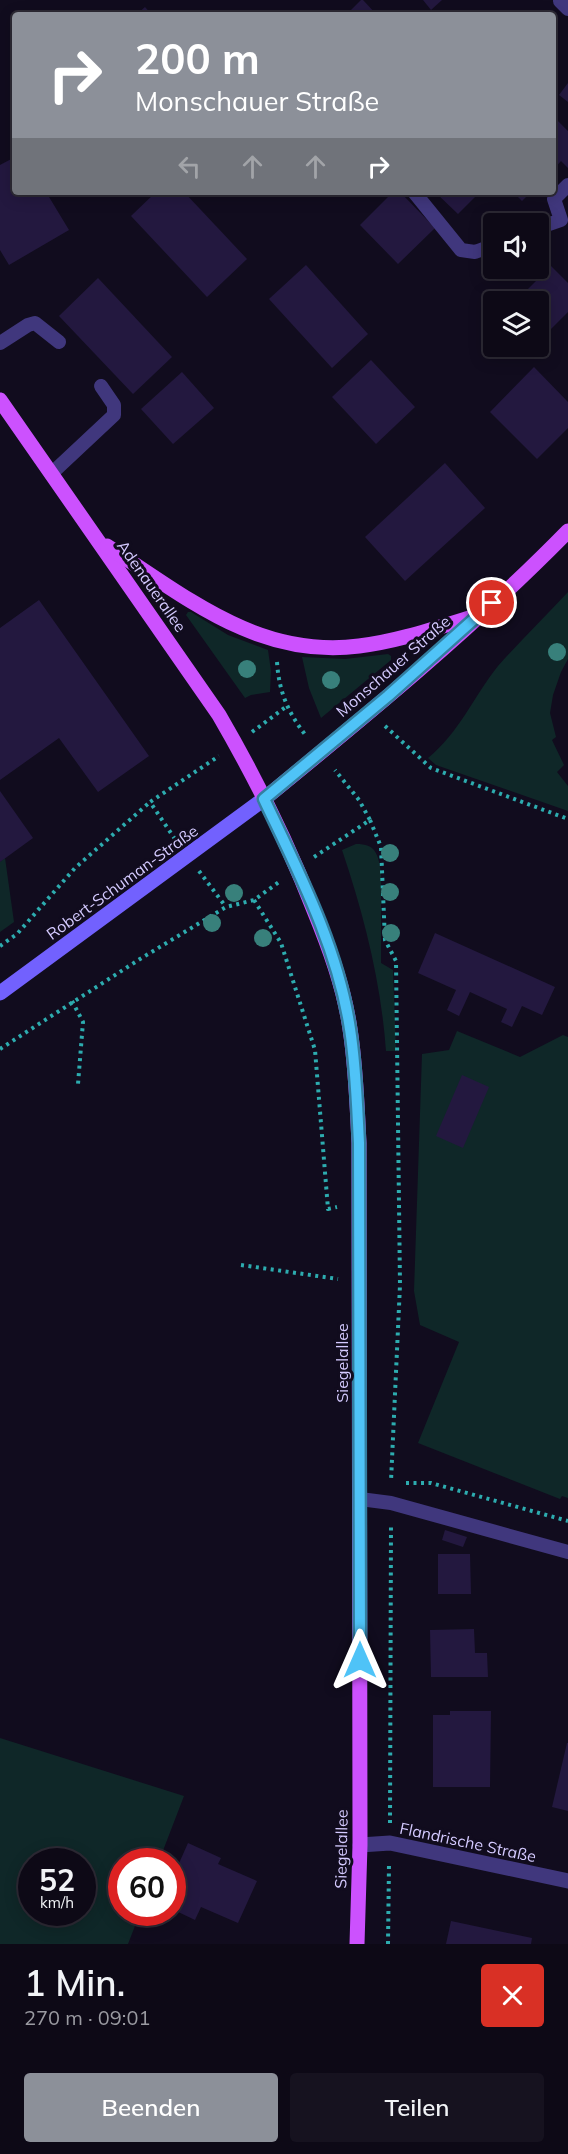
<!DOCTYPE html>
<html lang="de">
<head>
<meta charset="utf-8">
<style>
  body { margin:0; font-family:Mulish,sans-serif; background:#16121f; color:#f1f3f6; height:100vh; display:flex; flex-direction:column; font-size:22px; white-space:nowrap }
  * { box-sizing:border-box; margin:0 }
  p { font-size:20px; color:#9a9aa1 }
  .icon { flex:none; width:33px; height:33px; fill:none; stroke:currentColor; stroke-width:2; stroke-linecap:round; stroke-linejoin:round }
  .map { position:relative; height:1944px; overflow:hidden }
  .sheet { display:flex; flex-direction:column; background:#0d0916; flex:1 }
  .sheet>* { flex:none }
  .guide { position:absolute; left:12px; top:12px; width:544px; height:183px; border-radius:6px; box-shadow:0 3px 15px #0003,0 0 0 2px #2d2a35; background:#8c9099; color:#fff; overflow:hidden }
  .tools { position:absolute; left:483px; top:213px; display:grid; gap:12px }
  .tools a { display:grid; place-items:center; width:66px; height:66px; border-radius:6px; background:#0d0916; box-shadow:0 3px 15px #0003,0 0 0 2px #2d2a35; font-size:30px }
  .speed { position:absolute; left:18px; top:1848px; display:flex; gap:12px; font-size:30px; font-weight:700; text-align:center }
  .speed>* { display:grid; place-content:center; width:78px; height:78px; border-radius:50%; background:#0d0916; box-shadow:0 3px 15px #0003,0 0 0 2px #2d2a35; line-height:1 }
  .speed small { font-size:15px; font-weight:400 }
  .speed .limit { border:9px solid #d22; background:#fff; color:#111 }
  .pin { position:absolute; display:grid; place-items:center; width:51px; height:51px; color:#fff; margin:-26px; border:3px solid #fff; border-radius:50%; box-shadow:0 2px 6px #0007 }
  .me { position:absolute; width:66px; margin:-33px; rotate:0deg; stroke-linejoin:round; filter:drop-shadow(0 0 4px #0008) }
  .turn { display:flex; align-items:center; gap:21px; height:126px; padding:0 24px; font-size:27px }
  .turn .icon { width:78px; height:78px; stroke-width:2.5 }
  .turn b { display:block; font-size:42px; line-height:51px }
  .lanes { display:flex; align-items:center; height:57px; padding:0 24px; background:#0003; justify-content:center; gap:30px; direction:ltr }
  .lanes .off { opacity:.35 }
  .round { display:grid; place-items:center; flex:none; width:63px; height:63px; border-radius:6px; background:#16121f }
  .overview { display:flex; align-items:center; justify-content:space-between; height:102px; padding:0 24px }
  h1 { font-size:36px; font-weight:600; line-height:45px }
  .action { display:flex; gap:12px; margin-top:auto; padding:12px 24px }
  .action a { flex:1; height:69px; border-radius:6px; background:#8c9099; color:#fff; font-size:24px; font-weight:600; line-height:69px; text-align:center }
  .action a+a { background:#16121f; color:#f1f3f6 }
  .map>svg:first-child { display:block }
</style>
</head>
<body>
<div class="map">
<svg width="568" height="1944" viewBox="0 0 568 1944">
  <rect width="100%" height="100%" fill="#110c1e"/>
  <g fill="#0f2728" fill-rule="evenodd">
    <path d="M568,592V659L561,672L553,695L550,713L556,737L552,740L564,765L557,772L568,786V811L436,765L428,758C459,733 474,696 498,666C520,641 545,617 568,592Z"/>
    <path d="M188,612H191L228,635L268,650L271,671L270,692L251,695L245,698L186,615Z"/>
    <path d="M388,654L391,656V660L321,718L309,688L302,657L345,659Z"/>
    <path d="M356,844C376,844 378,854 381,872V963L393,970L396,1051H386C381,982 364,915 342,850Z"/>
    <path d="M5,858L14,922L0,932V862Z"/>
    <path d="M457,1031L520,1057L563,1035L568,1037V1498L562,1496L560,1499L418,1443L459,1342L420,1325L414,1291L422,1054L449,1050Z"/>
    <path d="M0,1738L184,1796L159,1861L122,1862V1912L140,1913L128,1944H0ZM32,1862H82V1912H32Z"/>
  </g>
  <g fill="#23183f">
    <path d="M361,0H363L377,15H346Z"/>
    <path d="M423,0H442L431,10Z"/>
    <path d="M145,7L152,15H136Z"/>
    <path d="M568,83V102L559,95Z"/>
    <path d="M554,117L568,131V168L561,161L554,169Z"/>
    <path d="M15,157V192H46L69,230L9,265L0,250V165Z"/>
    <path d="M156,192H184L247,259L207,297L131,216Z"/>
    <path d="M393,192H400L435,228L398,264L360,225Z"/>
    <path d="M435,192H480L458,214Z"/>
    <path d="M513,192H531L522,201Z"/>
    <path d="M306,265L368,334L332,368L269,299Z"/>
    <path d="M551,266L568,283V312L545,335L538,328V302H515Z"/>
    <path d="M98,278L172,357L133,394L59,316Z"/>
    <path d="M371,360L415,407L376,444L332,397Z"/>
    <path d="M534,367L568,402V428L537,459L490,412Z"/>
    <path d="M182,372L214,408L173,444L141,409Z"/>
    <path d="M445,463L485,508L405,581L365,537Z"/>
    <path d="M39,600L149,756L98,792L59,738L0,780V628Z"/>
    <path d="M0,791L33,838L0,862Z"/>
    <path d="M435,933L555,987L542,1015L522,1006L512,1027L501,1022L507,1009L470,992L459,1016L447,1010L456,990L418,973Z"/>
    <path d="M462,1075L489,1087L463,1148L436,1136Z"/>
    <path d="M445,1530L467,1537L463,1547L442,1540Z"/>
    <path d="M438,1554H470L471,1594H438Z"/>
    <path d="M474,1629L475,1653H487L488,1677H431L430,1630Z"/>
    <path d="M450,1711H491L490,1787H433V1715H450Z"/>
    <path d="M567,1743H568V1811L552,1807Z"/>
    <path d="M188,1843L221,1858L218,1864L257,1881L238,1923L201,1907L195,1920L172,1909V1879Z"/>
    <path d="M451,1921L532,1938L531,1944H446Z"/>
  </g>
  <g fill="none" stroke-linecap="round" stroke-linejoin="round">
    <g stroke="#2dacaf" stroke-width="4" stroke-dasharray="3 4.5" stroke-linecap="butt">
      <path d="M277,662C279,692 288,713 307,737"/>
      <path d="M385,726L431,768L568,819"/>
      <path d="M252,732L287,706"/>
      <path d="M370,820L381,847L385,940L396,961L400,1285L391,1481"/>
      <path d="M175,839L150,802L219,756"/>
      <path d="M314,857L370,820L359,800L335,770"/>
      <path d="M199,871L226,907"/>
      <path d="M254,900L281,943L315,1050L328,1209L337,1207"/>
      <path d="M0,946L17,934L75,868L150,802"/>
      <path d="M72,1001L83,1022L78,1084"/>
      <path d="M0,1049L140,959L226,907L254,900L279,882"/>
      <path d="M241,1265L338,1279"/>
      <path d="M406,1483H431L568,1521"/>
      <path d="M390,1823L391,1525"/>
      <path d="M388,1944L389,1864"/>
    </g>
    <g stroke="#40377d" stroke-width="14">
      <path d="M560,1L568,9"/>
      <path d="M414,192L461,250L475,252L494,245"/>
      <path d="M538,228L561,220L554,199L568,185"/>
      <path d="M0,343L28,325L35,323L59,342"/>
      <path d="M51,474L114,415V405L101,386"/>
      <path d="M360,1499L391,1503L568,1552"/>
    </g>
    <path stroke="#40377d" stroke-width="15" d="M360,1845L390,1843L568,1881"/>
    <path stroke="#7261fe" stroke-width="15" d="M0,993L264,799"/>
    <g stroke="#cc51fe" stroke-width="15">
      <path d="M0,400L219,715C255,777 287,841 313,908C329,947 344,987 350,1029C356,1067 357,1105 359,1143L360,1845L357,1944"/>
      <path d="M107,546C186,597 259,659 359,646C400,641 439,627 479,615"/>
      <path d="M264,799C367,715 475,626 568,531"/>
    </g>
  </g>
  <g fill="#38807b">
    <circle cx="557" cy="652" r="9"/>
    <circle cx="247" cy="669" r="9"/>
    <circle cx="331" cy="680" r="9"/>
    <circle cx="390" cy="853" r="9"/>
    <circle cx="390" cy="892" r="9"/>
    <circle cx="234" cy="893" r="9"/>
    <circle cx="212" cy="923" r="9"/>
    <circle cx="391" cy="933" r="9"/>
    <circle cx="263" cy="938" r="9"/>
  </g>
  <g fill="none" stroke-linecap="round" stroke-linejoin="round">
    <g stroke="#337fa1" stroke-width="15">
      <path id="route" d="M360,1660L359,1143C357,1105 356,1067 350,1029C338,948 299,873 264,799L388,696L492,603"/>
    </g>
    <use href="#route" stroke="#4fc3f7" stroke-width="10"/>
  </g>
  <g text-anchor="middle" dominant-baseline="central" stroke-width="6" stroke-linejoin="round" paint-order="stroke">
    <g font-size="16" fill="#d4caff" stroke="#110c1e">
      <text transform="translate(152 586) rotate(55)">Adenauerallee</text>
      <text transform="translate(393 666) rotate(-41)">Monschauer Straße</text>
      <text transform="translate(122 882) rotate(-36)">Robert-Schuman-Straße</text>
      <text transform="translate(342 1363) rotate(-90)">Siegelallee</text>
      <text transform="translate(468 1842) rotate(12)">Flandrische Straße</text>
      <text transform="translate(341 1849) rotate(-89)">Siegelallee</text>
    </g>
  </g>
</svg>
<div class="tools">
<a><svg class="icon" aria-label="sound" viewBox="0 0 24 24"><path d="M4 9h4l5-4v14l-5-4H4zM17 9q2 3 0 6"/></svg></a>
<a><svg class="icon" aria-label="layers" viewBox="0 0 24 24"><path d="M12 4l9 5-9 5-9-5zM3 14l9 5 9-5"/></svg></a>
</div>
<div class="speed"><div>52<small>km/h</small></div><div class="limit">60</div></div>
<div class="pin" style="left:492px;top:603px;background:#d93025"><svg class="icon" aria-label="arrive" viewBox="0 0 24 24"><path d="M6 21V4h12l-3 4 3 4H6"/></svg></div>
<svg class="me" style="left:360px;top:1660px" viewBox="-20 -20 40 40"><path d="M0-17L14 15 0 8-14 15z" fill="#4fc3f7" stroke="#fff" stroke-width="4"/></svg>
<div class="guide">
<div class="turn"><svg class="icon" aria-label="right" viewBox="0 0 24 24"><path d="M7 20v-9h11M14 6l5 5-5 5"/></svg><div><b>200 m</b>Monschauer Straße</div></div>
<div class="lanes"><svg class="icon off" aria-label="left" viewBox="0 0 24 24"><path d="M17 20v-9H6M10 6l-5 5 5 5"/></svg><svg class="icon off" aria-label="ahead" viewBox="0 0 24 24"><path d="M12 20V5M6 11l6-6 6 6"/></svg><svg class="icon off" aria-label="ahead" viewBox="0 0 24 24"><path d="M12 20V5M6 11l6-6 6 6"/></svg><svg class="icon" aria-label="right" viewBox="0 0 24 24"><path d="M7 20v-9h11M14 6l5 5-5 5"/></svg></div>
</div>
</div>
<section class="sheet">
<div class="overview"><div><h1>1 Min.</h1><p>270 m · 09:01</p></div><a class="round" style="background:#d93025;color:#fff"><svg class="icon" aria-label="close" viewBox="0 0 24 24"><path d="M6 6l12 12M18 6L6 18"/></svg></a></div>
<div class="action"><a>Beenden</a><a>Teilen</a></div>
</section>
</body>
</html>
